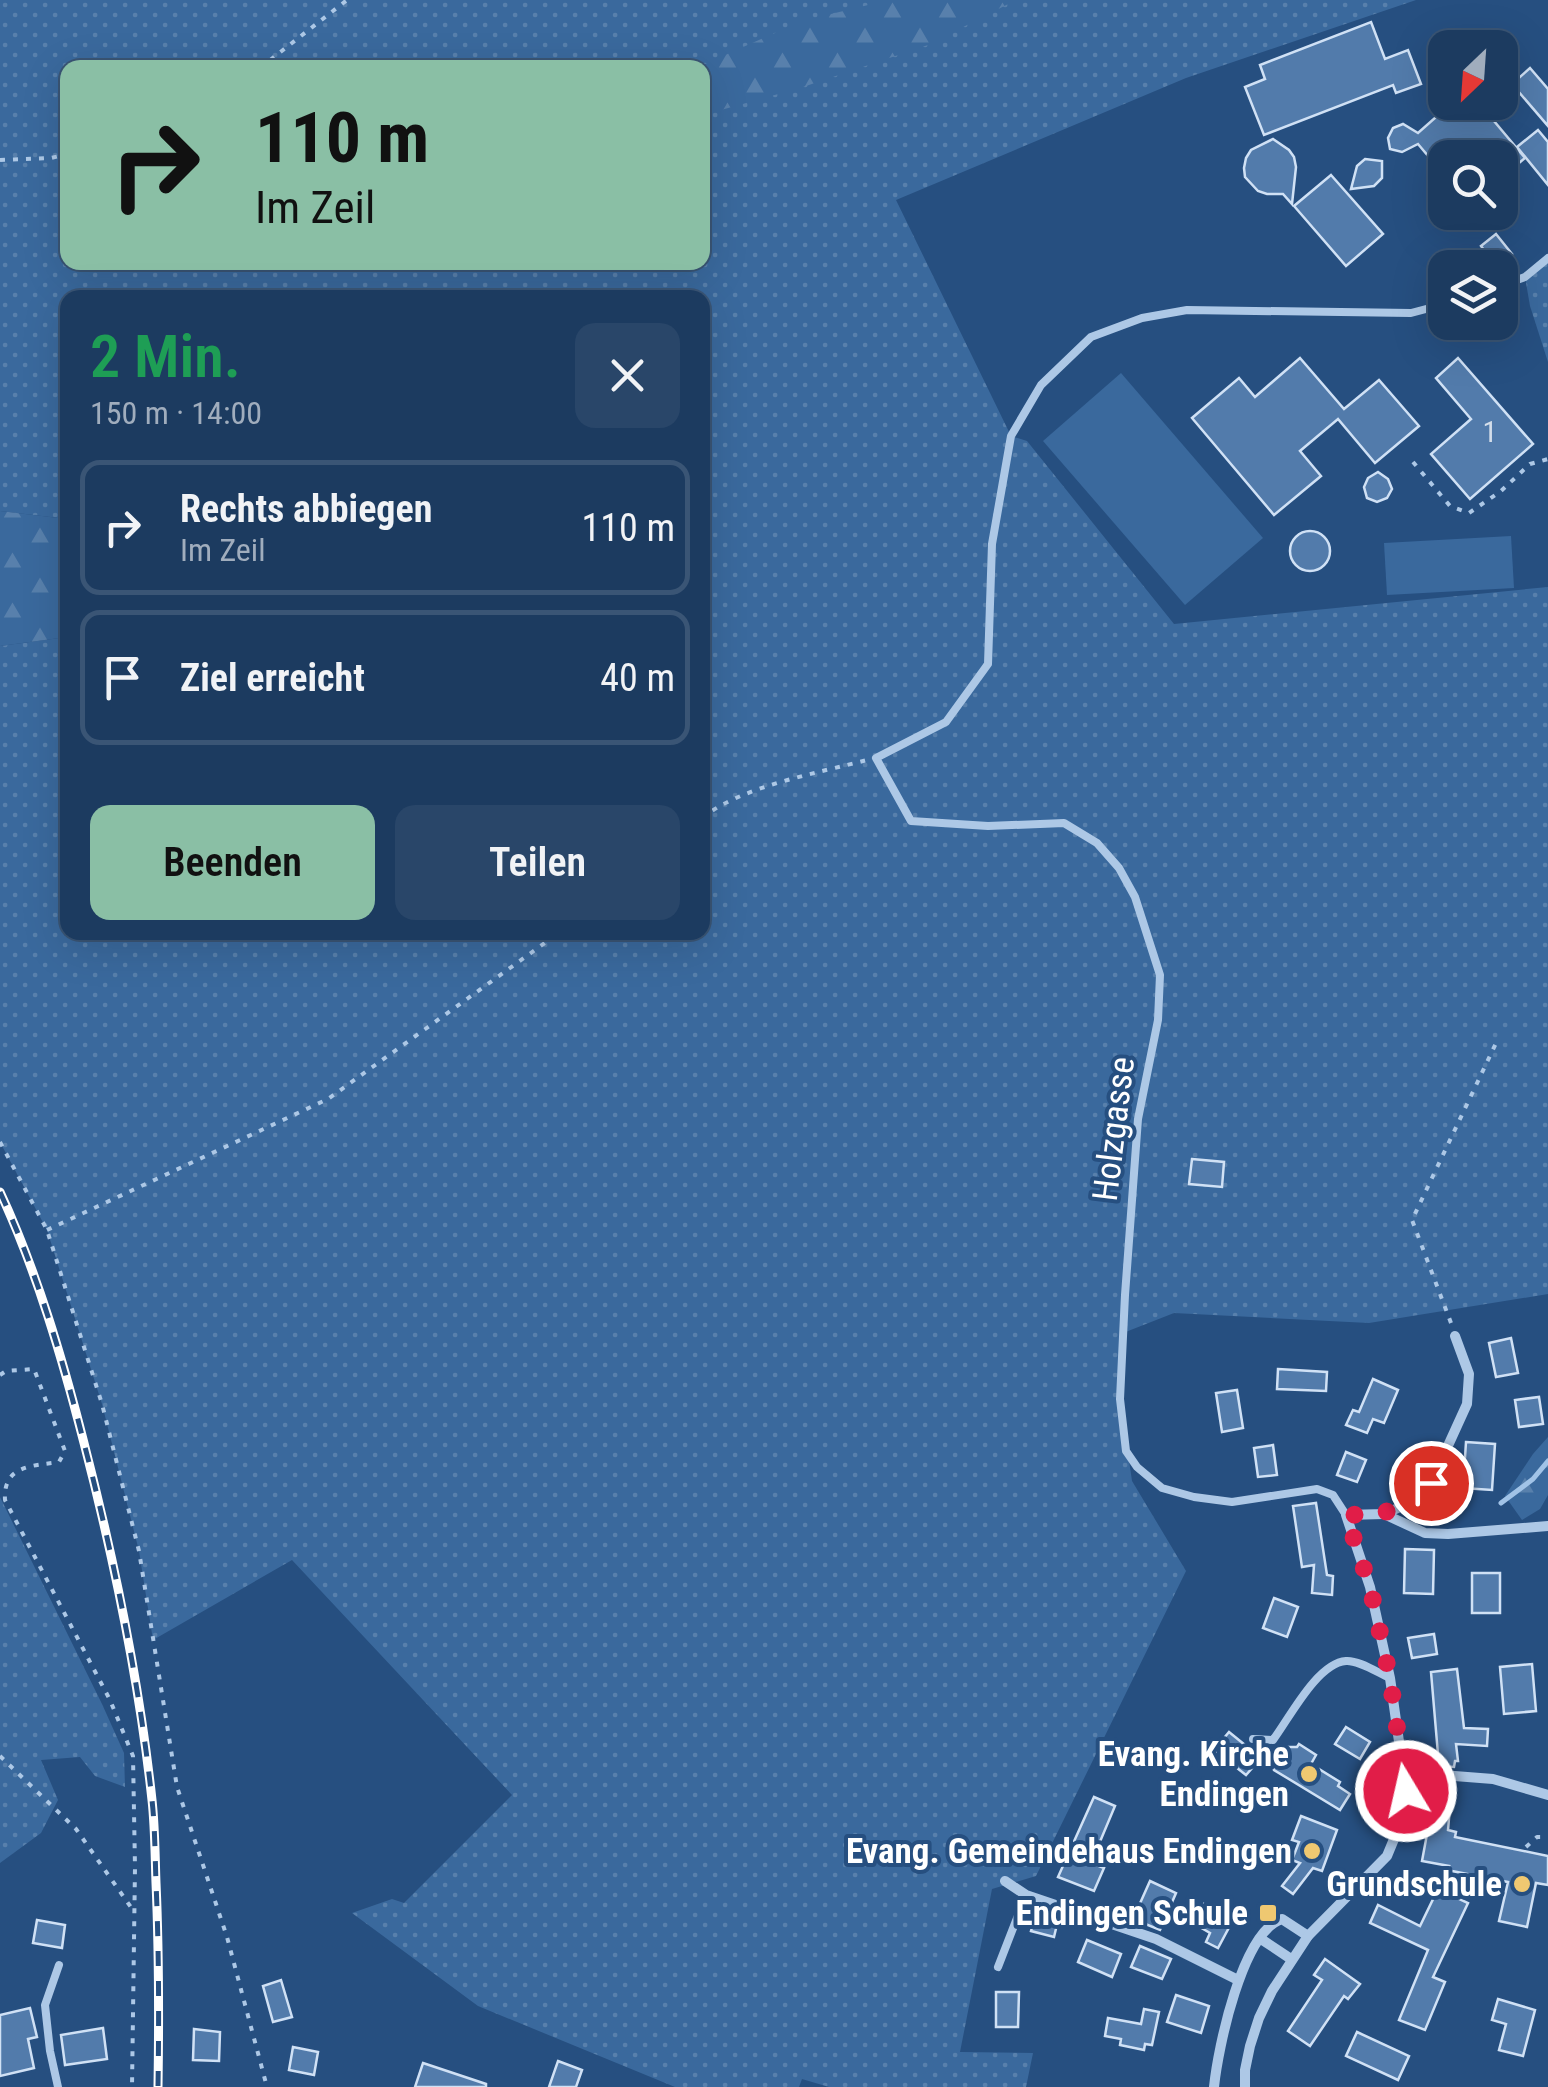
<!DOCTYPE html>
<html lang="de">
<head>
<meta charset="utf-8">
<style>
  body { margin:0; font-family:"Roboto Condensed",sans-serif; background:#294669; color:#f1f3f6; height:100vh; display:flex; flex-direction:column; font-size:38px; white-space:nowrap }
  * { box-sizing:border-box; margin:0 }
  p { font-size:32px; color:#a0adbd }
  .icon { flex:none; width:55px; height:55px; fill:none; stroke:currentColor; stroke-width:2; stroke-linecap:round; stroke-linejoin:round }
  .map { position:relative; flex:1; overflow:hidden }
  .side { position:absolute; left:60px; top:290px; width:650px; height:650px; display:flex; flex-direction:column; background:#1c3b60; border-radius:20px; box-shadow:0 10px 40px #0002,0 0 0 2px #3a5575 }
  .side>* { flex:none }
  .banner { position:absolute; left:60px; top:60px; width:650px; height:210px; border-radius:20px; box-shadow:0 10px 40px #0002,0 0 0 2px #3a5575; background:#8abfa5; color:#111; overflow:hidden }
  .needle { width:65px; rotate:205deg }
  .buttons { position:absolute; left:1428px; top:30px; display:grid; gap:20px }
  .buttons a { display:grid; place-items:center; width:90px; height:90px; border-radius:20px; background:#1c3b60; box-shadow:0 10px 40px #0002,0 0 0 2px #3a5575; font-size:50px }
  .pin { position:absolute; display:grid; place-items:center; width:85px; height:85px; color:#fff; margin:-42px; border:5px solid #fff; border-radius:50%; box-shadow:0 2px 10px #0007 }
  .me { position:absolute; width:110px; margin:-55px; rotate:351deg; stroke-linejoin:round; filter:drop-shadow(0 0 8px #0008) }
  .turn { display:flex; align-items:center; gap:35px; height:210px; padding:0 30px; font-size:45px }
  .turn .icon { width:130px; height:130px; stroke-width:2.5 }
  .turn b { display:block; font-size:70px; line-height:85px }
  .round { display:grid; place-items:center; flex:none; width:105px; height:105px; border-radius:20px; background:#294669 }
  .overview { display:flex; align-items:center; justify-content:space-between; height:170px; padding:0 30px }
  h1 { font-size:60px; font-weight:600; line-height:75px; color:#1e9e55 }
  .cta { display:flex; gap:20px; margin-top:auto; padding:20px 30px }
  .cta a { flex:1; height:115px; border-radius:20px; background:#8abfa5; color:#111; font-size:40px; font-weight:600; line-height:115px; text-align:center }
  .cta a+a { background:#294669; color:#f1f3f6 }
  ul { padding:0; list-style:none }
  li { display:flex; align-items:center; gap:30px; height:135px; margin:0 20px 15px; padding:0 10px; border:5px solid #3a5575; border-radius:20px }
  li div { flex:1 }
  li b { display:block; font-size:38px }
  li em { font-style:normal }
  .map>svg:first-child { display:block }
</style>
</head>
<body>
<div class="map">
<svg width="1548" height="2087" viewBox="0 0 1548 2087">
  <defs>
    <pattern id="grass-dots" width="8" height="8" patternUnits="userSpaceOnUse" patternTransform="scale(2.5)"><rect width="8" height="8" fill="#3a699d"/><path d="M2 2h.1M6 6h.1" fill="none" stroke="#5880ac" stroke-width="1.8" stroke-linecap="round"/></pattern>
    <pattern id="forest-firs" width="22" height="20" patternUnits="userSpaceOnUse" patternTransform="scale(2.5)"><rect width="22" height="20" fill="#3a699d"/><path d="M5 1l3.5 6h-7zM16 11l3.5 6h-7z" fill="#5880ac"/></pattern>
  </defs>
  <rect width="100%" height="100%" fill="#264f80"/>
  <g fill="url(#grass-dots)" fill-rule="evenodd">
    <path d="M0,0H1416L1186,78L896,200L1011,436L1027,441L1174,624L1548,587V1294L1369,1323L1174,1313L1123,1333L1120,1399L1132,1481L1186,1571L1036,1876L992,1889L960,2052L1033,2053L1026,2087H829L802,2079L799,2087H675L478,2006L352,1913L392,1899L404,1903L512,1795L292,1560L153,1640L139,1551L102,1404L47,1230L0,1142V646L67,637L68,932H702V298H68L67,519L0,511ZM68,68H702V262H68Z"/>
    <path d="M1548,257V362L1530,306L1525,277Z"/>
    <path d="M0,1497L102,1704L124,1753L125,1787L95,1776L80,1757L41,1760L58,1800L41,1833L0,1863Z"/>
  </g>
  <g fill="url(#forest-firs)">
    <path d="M889,0H1016L928,45L800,88L703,115L702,68L698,67L802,21Z"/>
    <path d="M0,511L67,519V637L0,646Z"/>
    <path d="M1548,1437V1495L1540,1509L1522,1520L1505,1496L1533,1454Z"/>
  </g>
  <g fill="#3a699d">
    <path d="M1121,373L1263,538L1185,605L1043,441Z"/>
    <path d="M1511,536L1514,588L1387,595L1384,543Z"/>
  </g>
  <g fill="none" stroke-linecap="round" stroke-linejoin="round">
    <path stroke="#a1c3e7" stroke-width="5" d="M1501,1503L1533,1479L1548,1461"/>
  </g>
  <g fill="#527bab" stroke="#d0e1f5" stroke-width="2.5">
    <path d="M1371,22L1385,59L1408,50L1421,84L1396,93L1393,85L1264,135L1245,87L1265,79L1260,65Z"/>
    <path d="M1530,68L1548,89V126L1512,84Z"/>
    <path d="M1453,102H1478L1525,158L1500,179V158H1445V176L1418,144L1402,152L1390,149L1388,138L1393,128L1403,124L1418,133Z"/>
    <path d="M1538,130L1548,142V185L1517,147Z"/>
    <path d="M1273,139L1289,150L1294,157L1296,167L1292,204L1283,194H1267L1258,191L1245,177L1244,168L1246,158L1251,150Z"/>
    <path d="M1365,159L1382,161V178L1374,186L1351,189L1357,166Z"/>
    <path d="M1331,175L1383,234L1346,266L1294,206Z"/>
    <path d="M1496,234L1512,254L1496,266L1481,246Z"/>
    <path d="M1300,358L1344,409L1379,380L1419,426L1375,463L1338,419L1300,451L1321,476L1274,515L1192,418L1239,378L1255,397Z"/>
    <path d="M1458,358L1533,444L1470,499L1431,454L1471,419L1436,378Z"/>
    <path d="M1378,472L1388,479L1392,489L1387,498L1377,502L1367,498L1364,487L1368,478Z"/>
    <circle cx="1310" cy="551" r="20"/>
    <path d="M1192,1159L1224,1162L1222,1187L1189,1184Z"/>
    <path d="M1511,1338L1518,1373L1496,1377L1489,1343Z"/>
    <path d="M1278,1369L1327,1372L1326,1391L1277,1389Z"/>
    <path d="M1373,1379L1398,1390L1384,1423L1373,1419L1367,1433L1346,1425L1353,1410L1359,1412Z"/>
    <path d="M1237,1390L1243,1428L1222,1432L1216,1393Z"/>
    <path d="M1539,1397L1543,1424L1519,1427L1515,1400Z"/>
    <path d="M1466,1442L1495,1444L1492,1490L1463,1488Z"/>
    <path d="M1273,1445L1277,1475L1258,1477L1254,1448Z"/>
    <path d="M1346,1452L1366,1460L1357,1482L1337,1475Z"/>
    <path d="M1316,1503L1327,1575L1333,1576L1332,1595L1312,1593L1314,1565L1302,1567L1293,1506Z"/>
    <path d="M1405,1549L1434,1550L1433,1594L1404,1593Z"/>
    <rect x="1472" y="1573" width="28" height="40"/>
    <path d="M1274,1598L1298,1607L1287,1637L1263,1628Z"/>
    <path d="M1434,1634L1437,1654L1412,1658L1408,1638Z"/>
    <path d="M1532,1664L1536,1711L1504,1714L1500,1667Z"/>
    <path d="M1457,1669L1464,1728L1488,1729L1487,1746L1456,1744L1458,1761H1455L1454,1767L1439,1766L1431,1672Z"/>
    <path d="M1346,1727L1370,1742L1360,1759L1335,1744Z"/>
    <path d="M1229,1732L1261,1758L1246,1775L1214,1750Z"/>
    <path d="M1299,1744L1316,1755L1311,1764L1340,1782L1338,1786L1350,1794L1340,1810L1274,1770L1267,1757L1280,1747H1297Z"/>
    <path d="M1430,1783L1452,1785L1448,1830L1456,1832L1455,1837L1548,1856V1885L1536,1883L1527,1927L1499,1921L1508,1882L1447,1870L1449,1866L1422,1861L1430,1818H1427Z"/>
    <path d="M1094,1797L1115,1806L1091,1863L1104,1868L1094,1891L1058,1877Z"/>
    <path d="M1301,1816L1337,1830L1322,1871L1313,1868L1293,1894L1282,1886L1300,1863L1292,1860L1299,1842L1292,1840Z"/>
    <path d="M1150,1881L1176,1893L1160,1930L1133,1919Z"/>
    <path d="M1438,1889L1468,1903L1433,1977L1445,1982L1425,2030L1399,2020L1428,1950L1370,1923L1378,1905L1420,1926Z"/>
    <path d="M1204,1904L1233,1920L1218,1948L1206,1942L1210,1933L1193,1923Z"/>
    <path d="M1037,1909L1059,1916L1054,1937L1031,1931Z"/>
    <path d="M37,1920L65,1925L62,1948L33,1943Z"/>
    <path d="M1087,1940L1121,1954L1112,1977L1078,1962Z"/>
    <path d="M1140,1946L1171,1959L1162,1979L1131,1967Z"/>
    <path d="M1325,1959L1360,1984L1348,1999L1344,1996L1310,2046L1288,2031L1322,1980L1314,1975Z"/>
    <path d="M281,1980L292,2017L273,2022L263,1986Z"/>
    <path d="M996,1992H1019L1018,2027H996Z"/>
    <path d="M1176,1995L1209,2006L1201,2033L1167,2022Z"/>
    <path d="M1498,1999L1535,2010L1523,2056L1499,2050L1506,2024L1492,2020Z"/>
    <path d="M30,2008L37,2037L28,2039L34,2068L0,2076V2015Z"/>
    <path d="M1144,2009L1159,2012L1152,2045L1145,2044L1144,2050L1120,2045L1121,2039L1105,2036L1108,2018L1141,2024Z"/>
    <path d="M103,2028L107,2059L65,2065L61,2035Z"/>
    <path d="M194,2029L220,2032L219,2061L193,2060Z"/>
    <path d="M1357,2032L1409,2056L1398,2080L1346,2056Z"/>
    <path d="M293,2047L318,2052L314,2075L289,2070Z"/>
    <path d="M558,2061L582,2070L576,2087H549Z"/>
    <path d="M423,2063L486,2084V2087H415Z"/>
  </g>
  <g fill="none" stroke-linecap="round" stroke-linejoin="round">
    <g stroke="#adc8e6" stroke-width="4" stroke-dasharray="5 8" stroke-linecap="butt">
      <path d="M260,68L347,0"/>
      <path d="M0,160L51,158L68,154"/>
      <path d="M1413,462L1450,506L1469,513L1501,491L1530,464L1548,459"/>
      <path d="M702,818C742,786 818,773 867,760"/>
      <path d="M0,1142L47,1230L102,1404L139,1551L177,1787L227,1937L267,2087"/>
      <path d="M47,1230L328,1099L560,932"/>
      <path d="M1451,1323L1412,1220L1498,1039"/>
      <path d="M0,1375L6,1371L34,1369L65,1451L59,1462C32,1466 3,1465 5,1500L110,1700L133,1756L135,1867L132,2087"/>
      <path d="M0,1756L76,1829L135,1913"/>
      <path d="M1526,1847L1537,1837H1548"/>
    </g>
    <g stroke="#adc8e6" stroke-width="8">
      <path d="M1500,286L1525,277L1548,258"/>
      <path d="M1346,1515L1333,1495L1317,1489L1232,1502L1194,1497L1162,1488L1137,1467L1126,1451L1120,1399L1125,1295L1138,1119L1158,1020L1160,975L1135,897L1119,868L1097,843L1064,823L988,826L911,821L876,758L946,722L988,664L992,544L1011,436L1041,385L1091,337L1142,318L1187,310L1411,313L1445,304"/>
      <path d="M1253,1739L1273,1740C1289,1719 1317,1663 1346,1661C1359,1660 1378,1673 1390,1678"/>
      <path d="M998,1967L1026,1895"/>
      <path d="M58,2087L50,2051L45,2005L59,1965"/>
    </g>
    <g stroke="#adc8e6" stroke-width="10">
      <path d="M1384,1514L1425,1533L1448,1534L1548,1526"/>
      <path d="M1403,1772L1493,1779L1548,1795"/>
      <path d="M1005,1881L1026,1895L1156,1939L1238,1980"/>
      <path d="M1261,1939L1291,1959"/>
      <path d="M1214,2087C1218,2048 1242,1932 1282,1919L1308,1936"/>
      <path d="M1245,2087V2070L1250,2046L1259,2018L1272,1991L1308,1936L1387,1856L1399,1827L1406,1791L1390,1678L1370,1587L1346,1515L1384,1514L1419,1499L1431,1483L1467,1404L1469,1374L1455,1336"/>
    </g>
    <g stroke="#fff" stroke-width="9">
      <path id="rail" d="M0,1192C37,1272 62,1357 84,1443C114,1559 139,1680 152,1800C155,1827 155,1855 156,1883C159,1951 159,2019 158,2087"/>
    </g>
    <use href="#rail" stroke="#264f80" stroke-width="5" stroke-dasharray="15" stroke-linecap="butt"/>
  </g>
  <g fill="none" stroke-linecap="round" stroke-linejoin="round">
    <path stroke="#e11d48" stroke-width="18" stroke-dasharray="0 32.4" d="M1406,1791L1390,1678L1370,1587L1346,1515C1382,1514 1407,1513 1431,1483"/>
  </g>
  <g fill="#efc871" stroke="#264f80" stroke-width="4">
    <circle cx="1309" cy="1774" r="10"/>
    <circle cx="1312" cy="1851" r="10"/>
    <circle cx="1522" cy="1884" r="10"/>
    <rect x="1258" y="1903" width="20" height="20" rx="5"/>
  </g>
  <g text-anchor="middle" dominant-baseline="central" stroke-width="8" stroke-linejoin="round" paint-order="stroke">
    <g font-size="30" fill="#d4deea">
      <text x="1490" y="431">1</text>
    </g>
    <g font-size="35" fill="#fff" stroke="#264f80">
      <text transform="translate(1114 1129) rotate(-83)">Holzgasse</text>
    </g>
    <g font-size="35" font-weight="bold" fill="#fff" stroke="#264f80" text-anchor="end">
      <text x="1289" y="1754">Evang. Kirche<tspan x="1289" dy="40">Endingen</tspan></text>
      <text x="1292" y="1851">Evang. Gemeindehaus Endingen</text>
      <text x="1502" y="1884">Grundschule</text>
      <text x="1248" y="1913">Endingen Schule</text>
    </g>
  </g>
</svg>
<div class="buttons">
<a><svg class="needle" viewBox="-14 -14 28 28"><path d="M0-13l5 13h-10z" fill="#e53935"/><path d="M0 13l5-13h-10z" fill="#a0adbd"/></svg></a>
<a><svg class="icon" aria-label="search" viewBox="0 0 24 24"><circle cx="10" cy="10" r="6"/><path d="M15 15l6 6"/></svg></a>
<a><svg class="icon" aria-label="layers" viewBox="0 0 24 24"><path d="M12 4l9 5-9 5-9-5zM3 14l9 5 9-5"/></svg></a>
</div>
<div class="pin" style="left:1431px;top:1483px;background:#d93025"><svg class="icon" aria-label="arrive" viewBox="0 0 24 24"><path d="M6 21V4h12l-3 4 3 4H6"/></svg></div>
<svg class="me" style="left:1406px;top:1791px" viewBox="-20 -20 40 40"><circle r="17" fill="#e11d48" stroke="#fff" stroke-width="3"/><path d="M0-11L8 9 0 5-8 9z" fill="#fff"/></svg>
<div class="banner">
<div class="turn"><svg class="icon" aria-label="right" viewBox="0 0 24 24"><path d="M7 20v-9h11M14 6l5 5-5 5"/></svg><div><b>110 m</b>Im Zeil</div></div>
</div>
<section class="side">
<div class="overview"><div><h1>2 Min.</h1><p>150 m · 14:00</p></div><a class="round"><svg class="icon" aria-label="close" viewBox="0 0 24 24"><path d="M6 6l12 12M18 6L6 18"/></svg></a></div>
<ul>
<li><svg class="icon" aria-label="right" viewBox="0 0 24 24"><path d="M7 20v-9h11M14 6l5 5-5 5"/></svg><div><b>Rechts abbiegen</b><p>Im Zeil</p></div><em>110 m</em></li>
<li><svg class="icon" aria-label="arrive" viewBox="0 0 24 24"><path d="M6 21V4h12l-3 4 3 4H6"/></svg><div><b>Ziel erreicht</b></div><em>40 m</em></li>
</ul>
<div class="cta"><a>Beenden</a><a>Teilen</a></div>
</section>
</div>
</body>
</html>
